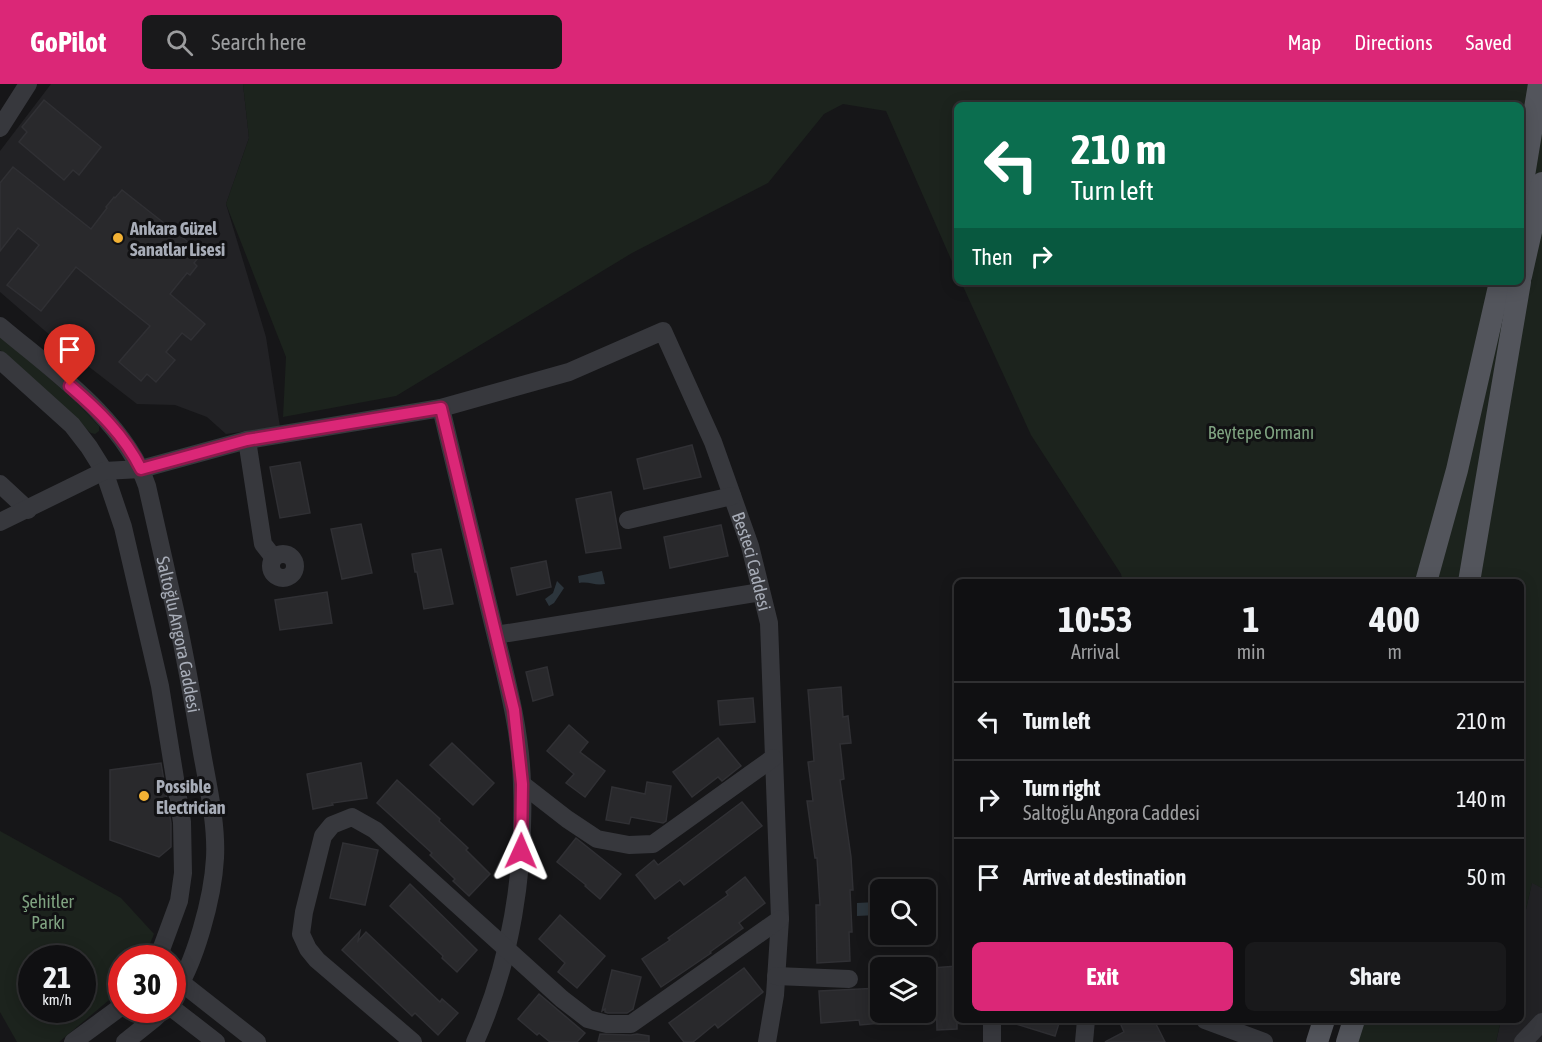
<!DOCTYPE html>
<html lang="en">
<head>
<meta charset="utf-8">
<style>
  body { margin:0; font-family:"Asap Condensed",sans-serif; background:#19191b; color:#f1f3f6; height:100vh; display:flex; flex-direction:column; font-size:22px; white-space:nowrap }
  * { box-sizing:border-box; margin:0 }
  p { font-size:20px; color:#9c9d9f }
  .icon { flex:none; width:33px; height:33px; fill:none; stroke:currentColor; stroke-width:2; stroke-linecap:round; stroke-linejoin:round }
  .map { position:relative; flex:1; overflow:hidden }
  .drawer { position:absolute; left:954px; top:495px; width:570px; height:444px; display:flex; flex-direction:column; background:#101012; border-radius:9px; box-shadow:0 3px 15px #0003,0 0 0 2px #303032 }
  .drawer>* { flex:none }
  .banner { position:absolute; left:954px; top:18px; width:570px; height:183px; border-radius:9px; box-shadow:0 3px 15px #0003,0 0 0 2px #303032; background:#0b6e4f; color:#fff; overflow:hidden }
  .tools { position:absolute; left:870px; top:795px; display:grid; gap:12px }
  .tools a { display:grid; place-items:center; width:66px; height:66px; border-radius:9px; background:#101012; box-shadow:0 3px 15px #0003,0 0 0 2px #303032; font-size:30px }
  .speed { position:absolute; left:18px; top:861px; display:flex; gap:12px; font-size:30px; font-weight:700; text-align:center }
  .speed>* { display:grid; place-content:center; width:78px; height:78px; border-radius:50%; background:#101012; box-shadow:0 3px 15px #0003,0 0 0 2px #303032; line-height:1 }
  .speed small { font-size:15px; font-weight:400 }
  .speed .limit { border:9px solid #d22; background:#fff; color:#111 }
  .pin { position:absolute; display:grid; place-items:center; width:51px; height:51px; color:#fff; margin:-62px -26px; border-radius:50% 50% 50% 0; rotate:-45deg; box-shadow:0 0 6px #0007 }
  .pin .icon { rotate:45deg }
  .me { position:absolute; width:66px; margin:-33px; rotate:1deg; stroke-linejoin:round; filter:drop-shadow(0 0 4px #0008) }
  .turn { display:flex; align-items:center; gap:21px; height:126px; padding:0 18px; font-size:27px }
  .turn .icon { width:78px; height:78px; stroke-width:2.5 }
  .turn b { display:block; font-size:42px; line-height:51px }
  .then { display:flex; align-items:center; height:57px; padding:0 18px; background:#0003; gap:12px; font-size:22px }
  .eta { display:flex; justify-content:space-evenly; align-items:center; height:102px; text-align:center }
  .eta b { font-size:36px; font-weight:700; line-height:42px }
  .button { display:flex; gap:12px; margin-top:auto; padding:12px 18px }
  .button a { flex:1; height:69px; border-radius:9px; background:#db2777; color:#fff; font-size:24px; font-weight:700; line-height:69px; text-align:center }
  .button a+a { background:#19191b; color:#f1f3f6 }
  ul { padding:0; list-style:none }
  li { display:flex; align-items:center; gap:18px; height:78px; padding:0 18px; border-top:2px solid #303032 }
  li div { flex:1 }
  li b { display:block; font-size:22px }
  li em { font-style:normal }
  header { display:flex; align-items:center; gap:36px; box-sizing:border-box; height:84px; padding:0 30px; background:#db2777; color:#fff }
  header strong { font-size:28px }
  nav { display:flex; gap:33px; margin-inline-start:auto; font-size:21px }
  .search { width:420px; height:54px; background:#19191b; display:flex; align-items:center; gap:15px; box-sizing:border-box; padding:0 21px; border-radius:9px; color:#9c9d9f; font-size:22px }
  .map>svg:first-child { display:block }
</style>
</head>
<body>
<header>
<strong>GoPilot</strong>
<div class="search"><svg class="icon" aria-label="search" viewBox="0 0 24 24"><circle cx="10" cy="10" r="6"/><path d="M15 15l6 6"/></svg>Search here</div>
<nav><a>Map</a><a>Directions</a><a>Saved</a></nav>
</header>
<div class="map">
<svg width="1542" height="958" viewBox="0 0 1542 958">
  <rect width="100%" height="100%" fill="#161618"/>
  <g fill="#222225">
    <path d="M51,0H243L249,54L226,120L266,253L280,343L226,350L207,333L175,321L137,320L66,265L0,208V67Z"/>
    <path d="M1532,798L1542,804V958H1496L1501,936H1521V848Z"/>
  </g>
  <g fill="#1c231d" fill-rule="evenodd">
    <path d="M243,0H1542V804L1532,799L1521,848V498H1123L1121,490L1031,351L961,198H1521V21H957V189L886,27L843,20L824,30L768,99L632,169L396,312L283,333L286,273L226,120L249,54Z"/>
    <path d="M0,251L74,316L99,342V347L95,350L91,349L0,266Z"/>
    <path d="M0,747L121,814L154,850L144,874H122L121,906L59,958H17L0,928ZM32,874H82V926H32Z"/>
    <path d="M1361,936H1501L1496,958H1354Z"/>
  </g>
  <g fill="#2c353c">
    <path d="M602,487L605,500C595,502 589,497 579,499L578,492Z"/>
    <path d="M557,497L564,504L554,519L549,522L545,515L553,509Z"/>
    <path d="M876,818L877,831L857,832V819Z"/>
  </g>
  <g fill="#29292c" stroke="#303034" stroke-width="1.5">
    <path d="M44,16L101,63L79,91L73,86L64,96L19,58L27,48L22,43Z"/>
    <path d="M13,83L91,145L107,124L106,123L114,113L115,114L122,106L202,169L194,179L197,182L190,191L187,189L170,210L205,240L191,256L182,249L166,268L175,276L156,298L147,290L141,297L119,278L150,242L76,183L41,227L7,201L39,161L18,144L0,167V99Z"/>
    <path d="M692,361L701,393L644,405L637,375Z"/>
    <path d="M300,378L310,429L280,434L270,383Z"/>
    <path d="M611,408L621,464L586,469L576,415Z"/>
    <path d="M361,440L372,489L342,495L331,445Z"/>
    <path d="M721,441L728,472L670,484L664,453Z"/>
    <path d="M441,465L453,520L424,525L417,488H415L412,470Z"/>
    <path d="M546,477L551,503L517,511L511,484Z"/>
    <path d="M327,508L332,539L280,546L275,516Z"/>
    <path d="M547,583L553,611L533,617L526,588Z"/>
    <path d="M841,603L843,633L848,632L851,659L840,660L844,695L840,696L851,773L853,806H850L852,848H849L850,877L817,879L816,821H820L817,774H815L807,717H813L808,678L814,677L808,606Z"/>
    <path d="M753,614L755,638L720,641L718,617Z"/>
    <path d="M569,641L588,658L580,668L605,687L585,713L566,699L574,690L547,667Z"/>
    <path d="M718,654L741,682L722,697L718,693L692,713L673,688Z"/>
    <path d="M452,659L494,699L473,721L430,681Z"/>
    <path d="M161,679L171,739V763L159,773L110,756V686Z"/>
    <path d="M361,679L367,714L332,719L333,721L313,725L307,690Z"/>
    <path d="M397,696L440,735L439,737L468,764L466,766L490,790L469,812L453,797L455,795L430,771L432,769L377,719Z"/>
    <path d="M647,698L671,702L666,737L663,739L631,733L629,740L606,736L612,703L645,710Z"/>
    <path d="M742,718L762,742L684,801L680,796L655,815L636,791L654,776L658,781Z"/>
    <path d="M576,754L621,790L600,815L585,802L586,801L557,778Z"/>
    <path d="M343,759L378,766L365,821L330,814Z"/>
    <path d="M745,793L765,819L739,839L743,844L710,868L711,869L661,903L642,875L670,856L668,854L728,811L726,808Z"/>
    <path d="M410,800L477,866L457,888L442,874L443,872L390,822Z"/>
    <path d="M560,831L605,872L577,904L558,888L565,879L539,855Z"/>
    <path d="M360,847L358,857L366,848L440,918L442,915L458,929L438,951L415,929L412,932L342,866Z"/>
    <path d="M957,882V945L937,946L936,903H934L932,884Z"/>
    <path d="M744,884L763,908L718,944L715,940L693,958H684L669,939Z"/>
    <path d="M612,886L641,893L633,925L627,929H608L605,928V925L602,927Z"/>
    <path d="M880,904V928H904V937L860,941L859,936L821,939L819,907Z"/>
    <path d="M539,910L585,949L577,958H550L539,949L537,951L518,935Z"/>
    <path d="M1013,936H1060L1055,952L1013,939Z"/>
    <path d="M1130,936H1154L1165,958H1105L1124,948L1121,941Z"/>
    <path d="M600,950L631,951L637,950L649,952V958H598Z"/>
  </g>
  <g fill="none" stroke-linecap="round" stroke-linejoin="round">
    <g stroke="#37383d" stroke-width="18">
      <path d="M0,44L28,0"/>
      <path id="s1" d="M0,242C52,286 125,336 147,402C156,443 166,485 175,526C185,570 192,613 200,657C206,695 217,736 215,774C213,813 195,881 172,913"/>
      <path d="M0,276L72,341L89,363L104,387L123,443L160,602L182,738L183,789L179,817L158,874"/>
      <path id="s2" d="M441,324L569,288L663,247L713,358L750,462L769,539L780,835L775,911L767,958"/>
      <path d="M247,356L263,460L274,474"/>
      <path d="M0,400L28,426"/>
      <path d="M628,436L732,412"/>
      <path d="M0,438L104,387L141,385L247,356L441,324C458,395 475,466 492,536C505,590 521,645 522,701C525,787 511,879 475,958"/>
      <circle cx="283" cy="482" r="12"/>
      <path d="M496,551L761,508"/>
      <path d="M522,700L567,735L597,755L629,761L653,760L773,674"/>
      <path d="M173,892L257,958"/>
      <path d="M776,892L849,895"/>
      <path d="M172,924L216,958"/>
      <path d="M992,936V958"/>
      <path d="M1205,936L1264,958"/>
      <path d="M73,958L122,922"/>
      <path d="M125,958L155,934L163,926"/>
      <path d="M413,958L317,876L308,865L301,850L304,828L323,752L332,741L352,733L375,746L562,915L588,935L607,940H631L780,835"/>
      <path d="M1084,958L1086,936"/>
      <path d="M1523,958L1542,938"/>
    </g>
    <g stroke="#53555c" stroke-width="22">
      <path d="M1521,110L1539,0"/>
      <path d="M1521,192L1542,99"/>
      <path d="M1426,498L1457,386L1500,198"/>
      <path d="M1469,498L1520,198"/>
      <path d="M1317,958L1324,936"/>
      <path d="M1347,958L1354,936"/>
    </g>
  </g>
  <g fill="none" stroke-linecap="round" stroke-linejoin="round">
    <g stroke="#8e194d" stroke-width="15">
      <path id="route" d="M70,302C98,326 124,351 141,385L247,356L441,324L514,626L522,700L521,767"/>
    </g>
    <use href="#route" stroke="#db2777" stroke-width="10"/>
  </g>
  <g fill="#f2b134" stroke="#111113" stroke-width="2">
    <circle cx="118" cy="154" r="6"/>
    <circle cx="144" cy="712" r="6"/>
  </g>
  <g text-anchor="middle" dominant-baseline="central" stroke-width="6" stroke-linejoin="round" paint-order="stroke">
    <g font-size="18" font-weight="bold" fill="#a8adb8" stroke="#111113" text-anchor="start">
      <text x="130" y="144">Ankara Güzel<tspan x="130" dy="21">Sanatlar Lisesi</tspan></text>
      <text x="156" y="702">Possible<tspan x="156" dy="21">Electrician</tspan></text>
    </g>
    <g font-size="18" fill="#7fa381" stroke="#111113">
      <text x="1261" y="348">Beytepe Ormanı</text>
      <text x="48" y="817">Şehitler<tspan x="48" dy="21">Parkı</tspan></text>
    </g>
    <g font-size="18" fill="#a8adb8" stroke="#111113">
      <text stroke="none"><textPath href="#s2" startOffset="483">Besteci Caddesi</textPath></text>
      <text stroke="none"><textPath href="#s1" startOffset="372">Saltoğlu Angora Caddesi</textPath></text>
    </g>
  </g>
</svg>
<div class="tools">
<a><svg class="icon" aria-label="search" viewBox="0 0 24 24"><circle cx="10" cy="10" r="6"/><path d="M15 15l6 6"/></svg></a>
<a><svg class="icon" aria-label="layers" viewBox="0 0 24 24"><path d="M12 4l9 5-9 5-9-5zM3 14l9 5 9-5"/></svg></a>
</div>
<div class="speed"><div>21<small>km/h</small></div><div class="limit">30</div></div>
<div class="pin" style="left:70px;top:302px;background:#d93025"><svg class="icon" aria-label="arrive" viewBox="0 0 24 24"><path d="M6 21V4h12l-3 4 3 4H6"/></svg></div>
<svg class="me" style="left:521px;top:767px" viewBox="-20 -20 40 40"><path d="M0-17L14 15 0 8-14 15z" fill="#db2777" stroke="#fff" stroke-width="4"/></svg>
<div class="banner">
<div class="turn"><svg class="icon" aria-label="left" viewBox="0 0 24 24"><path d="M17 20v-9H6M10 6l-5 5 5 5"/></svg><div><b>210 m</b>Turn left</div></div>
<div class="then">Then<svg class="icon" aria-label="right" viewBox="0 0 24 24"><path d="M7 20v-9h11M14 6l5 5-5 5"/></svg></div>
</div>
<section class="drawer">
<div class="eta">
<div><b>10:53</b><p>Arrival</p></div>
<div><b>1</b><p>min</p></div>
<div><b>400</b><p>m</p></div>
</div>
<ul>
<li><svg class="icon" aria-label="left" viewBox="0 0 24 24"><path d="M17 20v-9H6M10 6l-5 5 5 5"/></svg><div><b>Turn left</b></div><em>210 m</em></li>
<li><svg class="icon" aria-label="right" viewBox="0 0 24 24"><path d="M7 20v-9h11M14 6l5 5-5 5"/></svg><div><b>Turn right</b><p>Saltoğlu Angora Caddesi</p></div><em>140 m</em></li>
<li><svg class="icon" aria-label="arrive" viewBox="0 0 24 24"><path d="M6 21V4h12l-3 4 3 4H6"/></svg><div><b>Arrive at destination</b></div><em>50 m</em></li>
</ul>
<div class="button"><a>Exit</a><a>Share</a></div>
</section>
</div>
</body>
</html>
